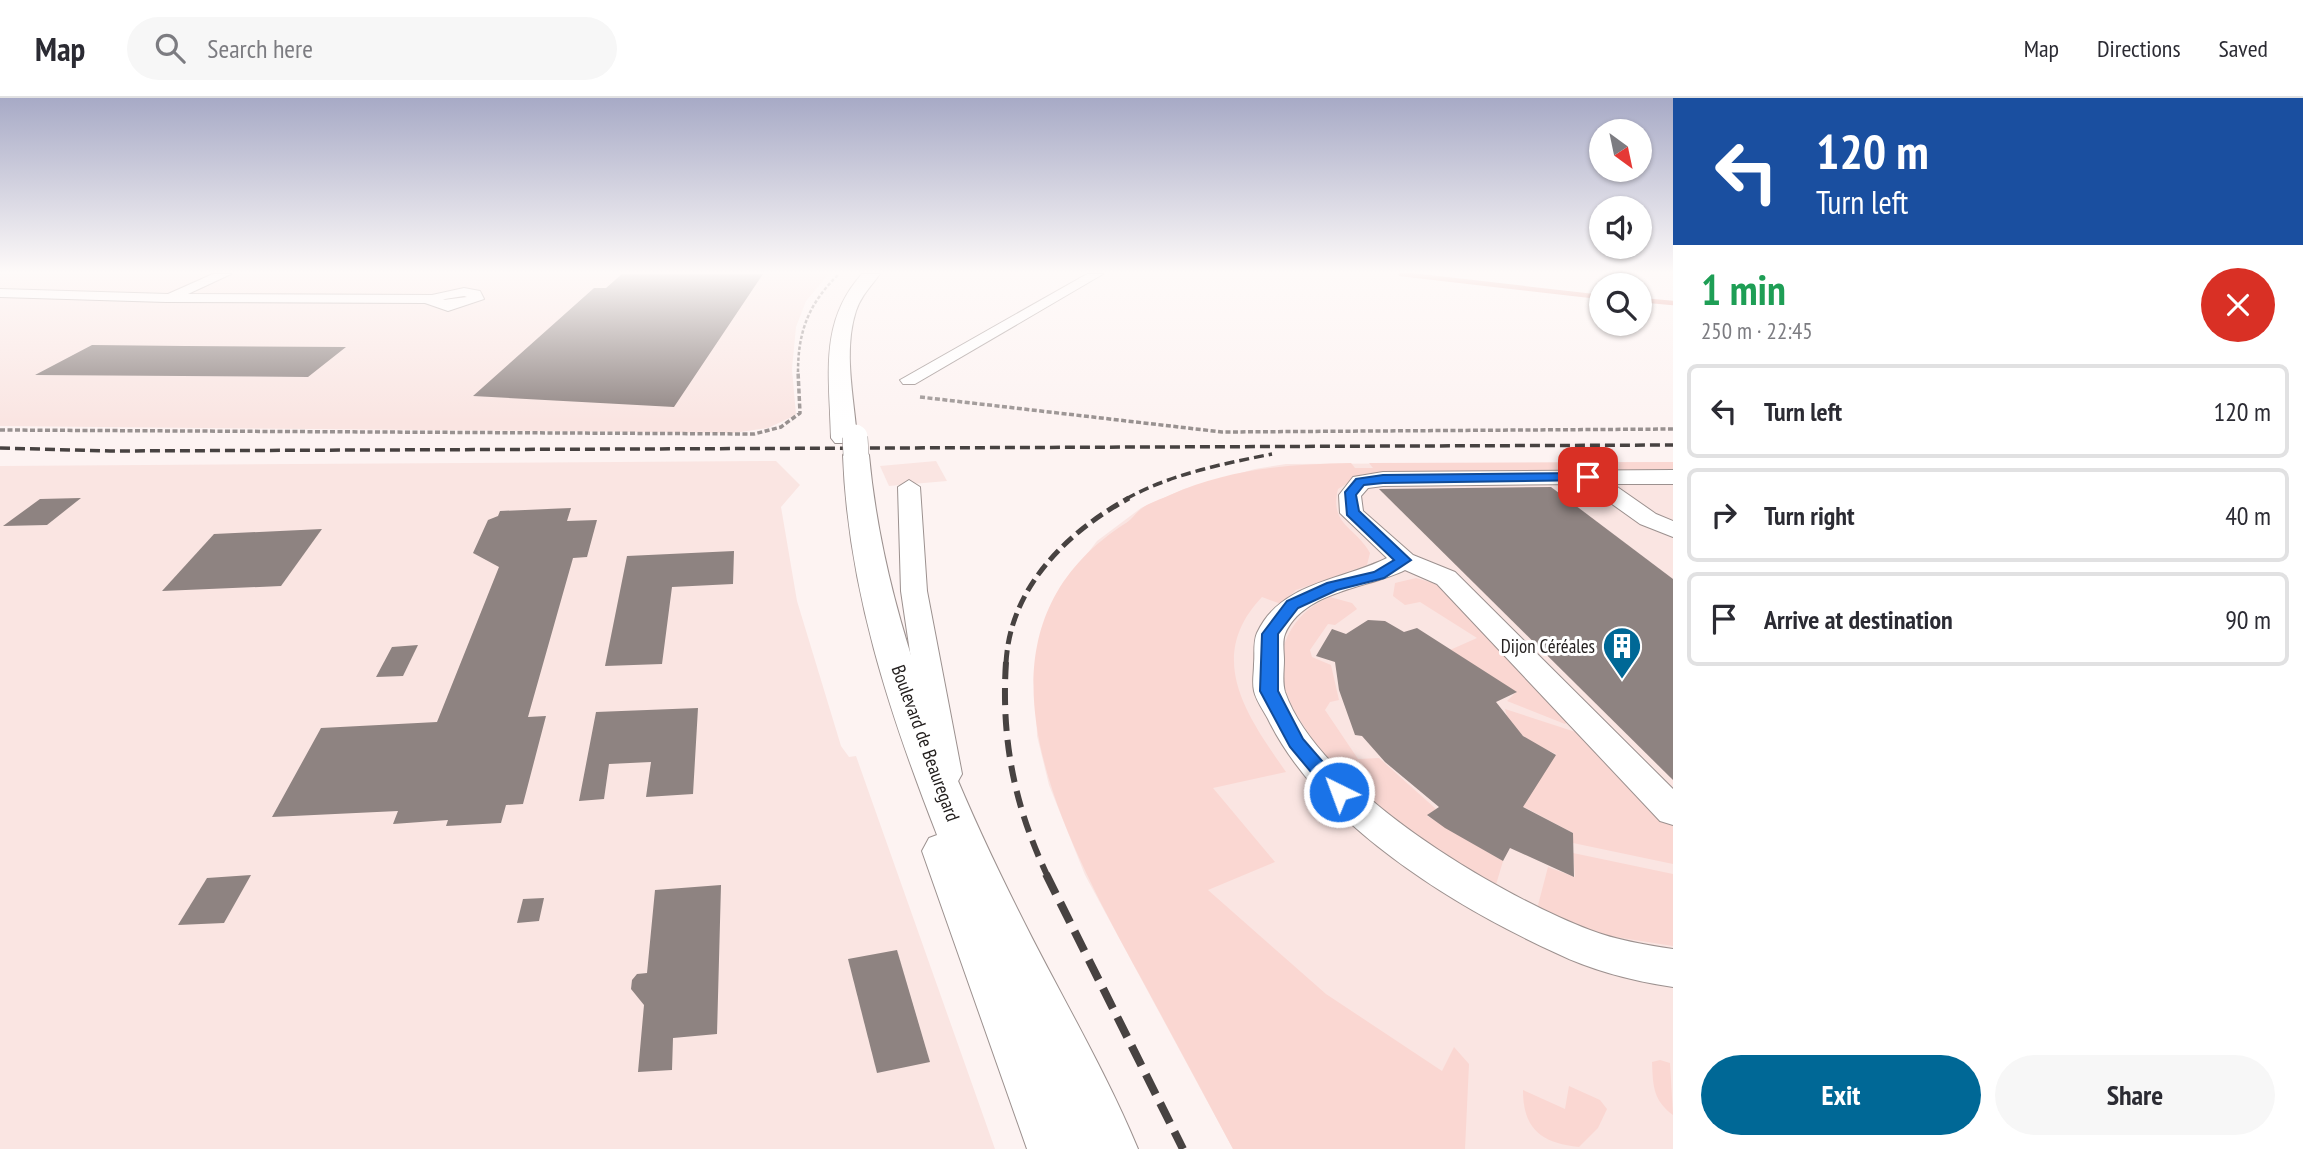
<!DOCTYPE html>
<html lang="en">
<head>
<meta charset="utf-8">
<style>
  body { margin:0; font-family:"PT Sans Narrow",sans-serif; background:#f7f7f7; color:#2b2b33; height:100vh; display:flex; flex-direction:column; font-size:26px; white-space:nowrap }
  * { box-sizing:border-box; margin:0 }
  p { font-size:23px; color:#7c7c81 }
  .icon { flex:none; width:38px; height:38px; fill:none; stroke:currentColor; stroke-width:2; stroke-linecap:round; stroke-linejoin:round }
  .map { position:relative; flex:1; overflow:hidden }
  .drawer { display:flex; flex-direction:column; background:#fff; width:630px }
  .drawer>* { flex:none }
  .guide { background:#1a4fa0; color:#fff; overflow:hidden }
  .needle { width:46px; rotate:147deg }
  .tools { position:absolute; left:1589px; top:21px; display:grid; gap:14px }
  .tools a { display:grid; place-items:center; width:63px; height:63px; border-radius:50%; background:#fff; box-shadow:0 2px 5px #0004; font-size:35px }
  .pin { position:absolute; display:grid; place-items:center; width:60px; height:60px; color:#fff; margin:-30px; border-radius:14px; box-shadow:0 4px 10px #0006 }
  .me { position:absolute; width:77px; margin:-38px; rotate:318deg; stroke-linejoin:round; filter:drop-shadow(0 0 5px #0008) }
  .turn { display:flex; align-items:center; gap:24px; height:147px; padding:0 28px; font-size:32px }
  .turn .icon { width:91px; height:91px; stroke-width:2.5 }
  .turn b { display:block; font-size:49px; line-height:60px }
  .round { display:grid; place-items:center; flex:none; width:74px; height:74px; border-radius:37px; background:#f7f7f7 }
  .summary { display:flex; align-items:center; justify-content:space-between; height:119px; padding:0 28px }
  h1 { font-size:42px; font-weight:600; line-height:52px; color:#1e9e55 }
  .primary-button { display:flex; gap:14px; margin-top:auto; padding:14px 28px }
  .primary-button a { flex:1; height:80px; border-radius:42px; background:#006896; color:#fff; font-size:28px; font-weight:600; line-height:80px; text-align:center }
  .primary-button a+a { background:#f7f7f7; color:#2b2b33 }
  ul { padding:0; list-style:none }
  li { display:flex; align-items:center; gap:21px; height:94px; margin:0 14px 10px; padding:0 14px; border:4px solid #e1e1e2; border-radius:10px }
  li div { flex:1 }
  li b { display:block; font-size:26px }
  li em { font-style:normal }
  header { display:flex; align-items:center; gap:42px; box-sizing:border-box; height:98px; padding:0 35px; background:#fff; border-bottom:2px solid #e1e1e2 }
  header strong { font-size:33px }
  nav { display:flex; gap:38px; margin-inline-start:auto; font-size:24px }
  .search { width:490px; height:63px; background:#f7f7f7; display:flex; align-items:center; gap:18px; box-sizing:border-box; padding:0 24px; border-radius:38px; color:#7c7c81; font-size:26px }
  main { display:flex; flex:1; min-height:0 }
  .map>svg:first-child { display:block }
</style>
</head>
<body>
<header>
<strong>Map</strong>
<div class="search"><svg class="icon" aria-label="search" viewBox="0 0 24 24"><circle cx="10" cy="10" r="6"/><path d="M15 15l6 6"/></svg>Search here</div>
<nav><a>Map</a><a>Directions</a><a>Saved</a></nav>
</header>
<main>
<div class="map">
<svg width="1673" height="1051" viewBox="0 0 1673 1051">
  <rect width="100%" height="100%" fill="#fdf3f2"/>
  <g fill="#fae5e2">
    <path d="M0,176H829L806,203L796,229L792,271L796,317L768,330L734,335L0,328Z"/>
    <path d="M776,363L800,387L781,409L797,503L841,648L849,659L856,658L995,1051H0V368Z"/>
    <path d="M936,363L947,383L889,388L880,368Z"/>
    <path d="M1673,364V1051H1233L1085,777L1049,687L1037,638L1035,570L1043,528L1057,495L1097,443L1141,410L1184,391L1255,371L1286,366Z"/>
  </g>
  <g fill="#fad7d2">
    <path d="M1673,364V374L1363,376L1338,391C1329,427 1356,429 1370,455L1367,467L1296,492L1281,506L1262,499C1204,560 1248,619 1286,674L1213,690L1275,764L1208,792L1326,896L1442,973L1454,949L1469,966L1465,1051H1233C1202,993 1171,935 1140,878C1066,742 950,537 1126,425C1133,420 1135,416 1141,411C1148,405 1162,401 1170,397C1228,371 1288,366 1351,365L1355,370H1373L1369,365Z"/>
    <path d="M1416,480L1443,488L1573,619L1565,626L1507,603L1516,594L1450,552L1477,540L1420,504L1405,507L1393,498L1395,485Z"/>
    <path d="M1330,499L1352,505L1357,511L1335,527L1328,526L1310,552L1312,559L1331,567L1339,602L1330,604L1325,612L1358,661L1379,660L1436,711L1427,718L1503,763L1495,790C1418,739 1345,699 1297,617C1285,596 1276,570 1284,547C1292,524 1308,508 1330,499Z"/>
    <path d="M1505,611L1591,639L1673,724V766L1573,745V735L1503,698L1533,692L1556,656C1536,647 1510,635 1505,611Z"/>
    <path d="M1573,755L1673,776V848L1590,835L1537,811L1548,769L1575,779Z"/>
    <path d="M1660,962L1670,965L1673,1017C1653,1002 1653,988 1652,964Z"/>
    <path d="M1569,988L1600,1002L1607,1011L1598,1030L1579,1049C1541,1045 1523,1031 1523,992L1565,1011Z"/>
  </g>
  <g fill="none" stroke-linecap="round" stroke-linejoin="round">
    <g stroke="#e59c93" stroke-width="4.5">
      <path d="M1401,176L1601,199"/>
      <path d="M1640,202L1673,205"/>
    </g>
  </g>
  <g fill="#8e8381">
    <path d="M622,176H763L674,309L473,298L594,190H606Z"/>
    <path d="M92,247L185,248L346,249L308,279L35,277Z"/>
    <path d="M1551,389L1673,481V682L1379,391Z"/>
    <path d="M81,400L47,427L3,428L40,401Z"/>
    <path d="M571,410L567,423L597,422L587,459L573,460L528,619L546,618L523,706L506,707L501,725L446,728L448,722L393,726L398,713L272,719L321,630L437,624L499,469L473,455L488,422L498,418L500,413Z"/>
    <path d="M322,431L281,488L162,493L214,436Z"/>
    <path d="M734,453L733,486L672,489L662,566L605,568L627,458Z"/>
    <path d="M1368,522L1385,523L1404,534L1417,530L1517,594L1496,604L1523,638L1556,657L1523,709L1573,735L1574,779L1510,750L1503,763L1445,730L1427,717L1439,709L1385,664L1362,638L1355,637L1339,592L1335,564L1316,558L1332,531L1346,536Z"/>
    <path d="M418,547L403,578L376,579L392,549Z"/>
    <path d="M698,610L693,696L646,699L651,664L609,666L604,701L579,703L596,614Z"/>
    <path d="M251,777L224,825L178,827L207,780Z"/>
    <path d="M721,787L717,936L673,940L672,972L638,974L644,907L631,891L632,882L637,876L647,875L655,792Z"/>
    <path d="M544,800L539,823L517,825L523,801Z"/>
    <path d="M897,852L930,964L877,975L848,861Z"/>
  </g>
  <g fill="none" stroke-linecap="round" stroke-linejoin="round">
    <g stroke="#9c918f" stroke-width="2">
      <g id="minor">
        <path d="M213,176H231L188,196L432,197L464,190L480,193L484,201L448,213L425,205L166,204L0,199V191L168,196ZM464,198L467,199L443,202L445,201Z"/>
        <path d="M1087,176H1103L915,286H903L900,282Z"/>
        <path d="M1673,372V386H1613L1656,416L1673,423V439L1640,426L1584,386L1383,388L1368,390L1361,398L1363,413L1413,457L1455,474L1673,691V727L1660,723L1437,486L1405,472C1369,490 1303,493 1285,536C1282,543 1284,554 1284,562C1284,572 1282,584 1285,594C1319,691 1498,797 1590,832C1616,842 1645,847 1673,851V889C1633,883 1593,873 1556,855C1453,808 1319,726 1268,621C1263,612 1256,602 1254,593C1252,584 1254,575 1254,566C1255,556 1253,544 1257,535C1280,484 1344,482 1387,460L1340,415L1339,397L1353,379L1383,374Z"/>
        <path d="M909,382L920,389L927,493L962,676L957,685L945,689L933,685L928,676L901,493L898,389Z"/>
      </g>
    </g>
    <g stroke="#9c918f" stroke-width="2">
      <g id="major">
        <path d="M862,176H880C871,188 861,198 856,213C843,253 854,299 857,340L853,345H835L831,340C830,279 818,225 862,176Z"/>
        <path d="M856,349L865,351L869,357C884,518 947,670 1019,814C1058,893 1104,969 1138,1051H1027L922,753L929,740L937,737C889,614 848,490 843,357L847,351Z"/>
      </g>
    </g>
    <path stroke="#989190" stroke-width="2.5" stroke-dasharray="3.5 2" stroke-linecap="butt" d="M798,274C798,233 809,205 839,176"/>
    <g stroke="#989190" stroke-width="3.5" stroke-dasharray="5 2.5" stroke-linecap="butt">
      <path d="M920,299L1222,334L1673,331"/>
      <path d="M0,332L754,336L781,329L800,315L798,273"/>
    </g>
    <use href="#minor" fill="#fff" fill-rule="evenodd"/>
    <use href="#major" fill="#fff" fill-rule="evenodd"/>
    <g stroke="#474241" stroke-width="3.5" stroke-dasharray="10 5" stroke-linecap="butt">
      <path d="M0,350L110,353L1673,347"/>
      <path d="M1126,401C1171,376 1222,366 1272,356"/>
    </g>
    <path stroke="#474241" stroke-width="5" stroke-dasharray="13 6" stroke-linecap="butt" d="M1006,565C1010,489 1067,434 1129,400"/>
    <path stroke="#474241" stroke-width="6" stroke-dasharray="17 9" stroke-linecap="butt" d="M1006,564C1001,641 1014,707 1047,777"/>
    <path stroke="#474241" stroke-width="8" stroke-dasharray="22 10" stroke-linecap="butt" d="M1046,776L1183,1051"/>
    <g stroke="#9c918f" stroke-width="26" stroke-linecap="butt">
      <path id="major-bridge" d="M855,339L856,357"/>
    </g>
    <use href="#major-bridge" stroke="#fff" stroke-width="25"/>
  </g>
  <linearGradient id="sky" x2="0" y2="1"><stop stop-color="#a7aac6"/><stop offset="0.54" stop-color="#fefaf9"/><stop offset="1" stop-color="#fefaf9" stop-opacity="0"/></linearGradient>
  <rect width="1673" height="323" fill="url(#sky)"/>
  <path fill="#1a73e8" stroke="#114b97" stroke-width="2" d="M1588,375L1594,379L1592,382L1383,385L1364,387L1356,397L1359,413L1411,462L1384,480L1337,492L1298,510L1278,536V593L1303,641L1349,694L1346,699H1332L1290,649L1260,593L1262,536L1287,503L1327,485L1374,474L1394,462L1347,417L1345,394L1356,381L1383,377Z"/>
  <defs>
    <g id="building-pin" transform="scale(2.0125)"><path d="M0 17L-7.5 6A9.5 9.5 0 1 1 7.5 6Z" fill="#006896" stroke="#fff"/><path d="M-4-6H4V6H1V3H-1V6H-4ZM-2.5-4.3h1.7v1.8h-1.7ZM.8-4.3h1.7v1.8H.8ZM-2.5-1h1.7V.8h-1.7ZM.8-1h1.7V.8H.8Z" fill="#fff"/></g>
  </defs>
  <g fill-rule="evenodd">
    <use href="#building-pin" x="1622" y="548"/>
  </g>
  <g text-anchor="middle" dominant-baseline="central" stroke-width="6" stroke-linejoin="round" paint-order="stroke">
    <g font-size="19" fill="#24201f" stroke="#fff" text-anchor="end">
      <text x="1595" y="548">Dijon Céréales</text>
    </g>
    <g font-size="19" fill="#24201f" stroke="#fff">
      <text transform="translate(926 645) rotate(70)">Boulevard de Beauregard</text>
    </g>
  </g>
</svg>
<div class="tools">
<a><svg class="needle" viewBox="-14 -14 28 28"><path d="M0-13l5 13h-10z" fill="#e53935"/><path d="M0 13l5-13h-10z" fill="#7c7c81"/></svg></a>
<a><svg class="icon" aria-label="sound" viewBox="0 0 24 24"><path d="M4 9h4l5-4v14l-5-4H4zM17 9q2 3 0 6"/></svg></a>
<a><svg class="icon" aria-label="search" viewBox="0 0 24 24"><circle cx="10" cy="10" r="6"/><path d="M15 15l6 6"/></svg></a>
</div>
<div class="pin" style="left:1588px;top:379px;background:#d93025"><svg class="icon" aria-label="arrive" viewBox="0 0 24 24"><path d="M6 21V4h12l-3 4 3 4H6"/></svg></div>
<svg class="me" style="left:1339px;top:694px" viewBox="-20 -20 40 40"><circle r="17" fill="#1a73e8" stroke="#fff" stroke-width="3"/><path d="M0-11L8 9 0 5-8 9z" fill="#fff"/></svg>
</div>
<section class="drawer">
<div class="guide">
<div class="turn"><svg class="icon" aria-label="left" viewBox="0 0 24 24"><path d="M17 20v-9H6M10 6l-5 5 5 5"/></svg><div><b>120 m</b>Turn left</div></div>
</div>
<div class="summary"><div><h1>1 min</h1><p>250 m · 22:45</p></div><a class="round" style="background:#d93025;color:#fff"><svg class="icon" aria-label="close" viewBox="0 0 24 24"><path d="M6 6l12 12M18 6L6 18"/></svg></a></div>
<ul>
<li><svg class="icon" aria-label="left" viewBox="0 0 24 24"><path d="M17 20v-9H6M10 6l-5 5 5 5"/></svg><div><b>Turn left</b></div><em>120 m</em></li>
<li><svg class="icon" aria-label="right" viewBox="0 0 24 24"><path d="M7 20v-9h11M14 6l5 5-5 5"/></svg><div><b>Turn right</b></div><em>40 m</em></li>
<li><svg class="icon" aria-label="arrive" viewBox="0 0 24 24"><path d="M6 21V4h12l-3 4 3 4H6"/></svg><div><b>Arrive at destination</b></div><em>90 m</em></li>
</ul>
<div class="primary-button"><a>Exit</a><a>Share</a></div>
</section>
</main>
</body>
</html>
